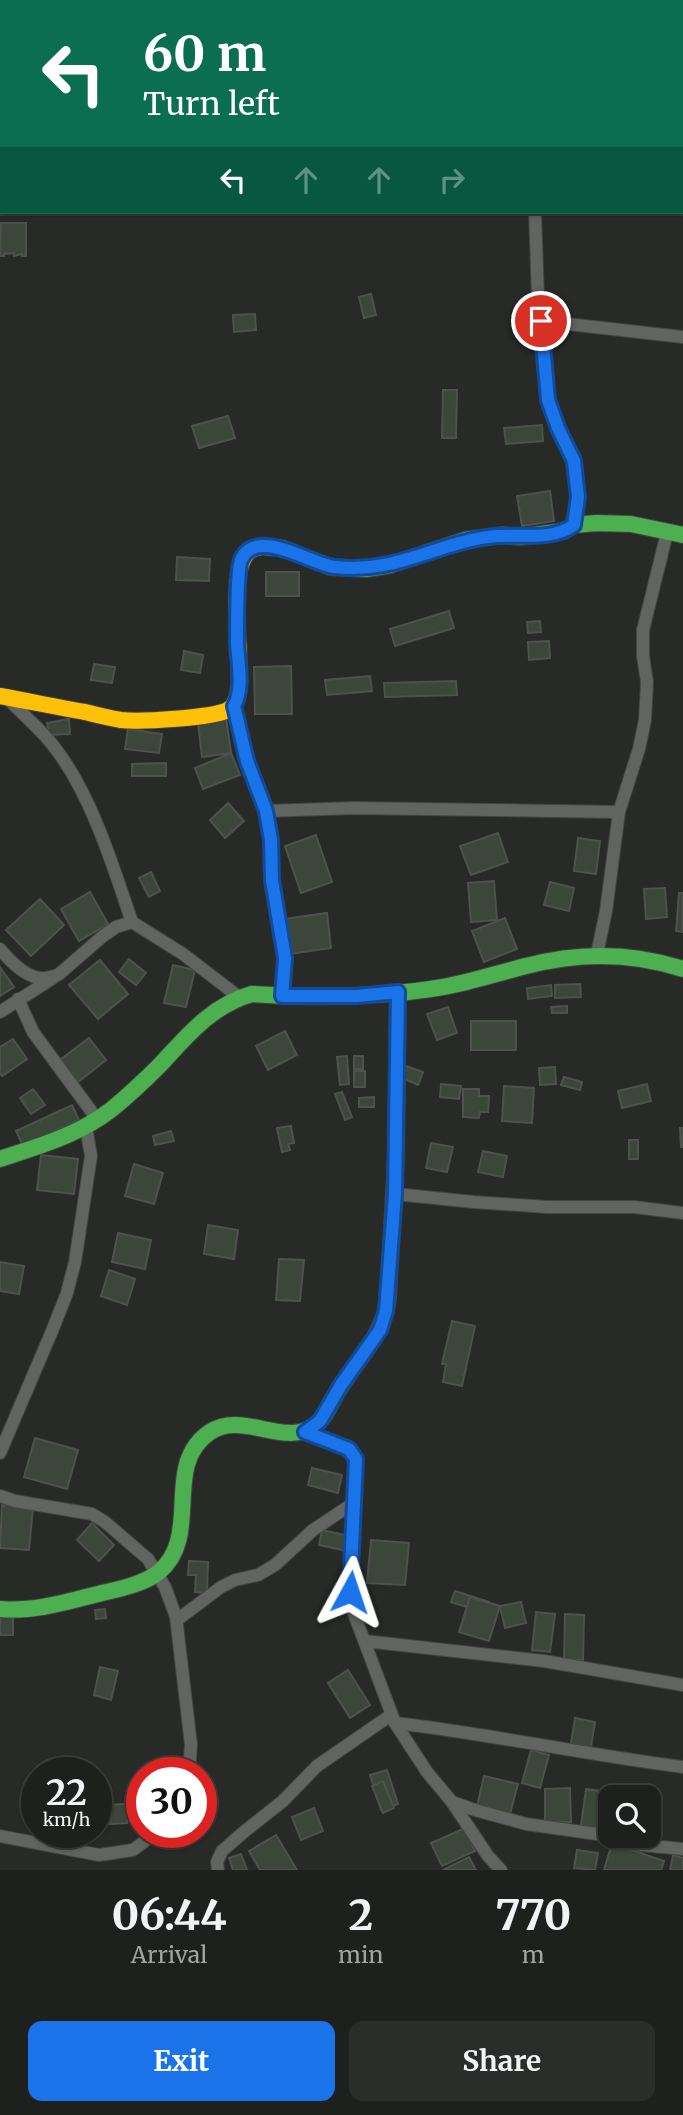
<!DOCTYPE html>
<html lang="en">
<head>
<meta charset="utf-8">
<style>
  body { margin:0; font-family:Merriweather,serif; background:#2b2d2a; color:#f1f3f6; height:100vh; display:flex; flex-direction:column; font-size:26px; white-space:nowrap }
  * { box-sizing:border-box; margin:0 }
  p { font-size:23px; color:#a1a3a4 }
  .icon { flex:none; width:38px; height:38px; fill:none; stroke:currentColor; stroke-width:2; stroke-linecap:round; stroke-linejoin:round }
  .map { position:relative; height:1870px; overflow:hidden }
  .panel { display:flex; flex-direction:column; background:#1e201d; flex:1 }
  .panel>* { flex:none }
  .guide { position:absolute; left:0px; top:0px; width:684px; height:214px; box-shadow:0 2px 5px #0004,0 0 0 2px #3c3e3b; background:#0b6e4f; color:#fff; overflow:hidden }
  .fabs { position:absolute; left:598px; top:1785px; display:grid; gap:14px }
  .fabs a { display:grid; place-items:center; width:63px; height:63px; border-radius:14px; background:#1e201d; box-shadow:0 2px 5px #0004,0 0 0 2px #3c3e3b; font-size:35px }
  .speed { position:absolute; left:21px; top:1757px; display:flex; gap:14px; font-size:35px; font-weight:700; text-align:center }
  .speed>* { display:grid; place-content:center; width:91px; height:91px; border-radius:50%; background:#1e201d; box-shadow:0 2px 5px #0004,0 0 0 2px #3c3e3b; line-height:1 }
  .speed small { font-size:18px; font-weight:400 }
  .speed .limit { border:10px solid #d22; background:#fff; color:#111 }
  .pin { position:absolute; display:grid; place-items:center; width:60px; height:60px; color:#fff; margin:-30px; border:4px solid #fff; border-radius:50%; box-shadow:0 2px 7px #0007 }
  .me { position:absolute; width:77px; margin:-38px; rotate:5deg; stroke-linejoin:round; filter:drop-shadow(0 0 5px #0008) }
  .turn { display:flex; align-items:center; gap:24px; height:147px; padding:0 28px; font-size:32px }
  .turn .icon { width:91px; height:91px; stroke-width:2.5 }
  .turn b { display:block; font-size:49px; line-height:60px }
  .lanes { display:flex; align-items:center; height:66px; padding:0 28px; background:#0003; justify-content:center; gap:35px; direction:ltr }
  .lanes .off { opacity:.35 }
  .eta { display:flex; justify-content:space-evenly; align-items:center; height:119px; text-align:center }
  .eta b { font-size:42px; font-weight:700; line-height:49px }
  .primary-button { display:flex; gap:14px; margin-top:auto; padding:14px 28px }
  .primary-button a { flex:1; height:80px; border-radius:14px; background:#1a73e8; color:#fff; font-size:28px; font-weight:700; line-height:80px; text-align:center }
  .primary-button a+a { background:#2b2d2a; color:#f1f3f6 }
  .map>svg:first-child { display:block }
</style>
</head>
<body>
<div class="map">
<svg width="683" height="1870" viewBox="0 0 683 1870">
  <rect width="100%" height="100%" fill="#282a27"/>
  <g fill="#3d463a" stroke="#4f514f" stroke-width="2">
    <path d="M1,223H26V256H22V254L14,256V253L4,254V256H0Z"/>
    <path d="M371,294L376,315L364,318L359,297Z"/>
    <path d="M255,314L256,330L234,332L233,315Z"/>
    <path d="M443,390H457L456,438H442Z"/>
    <path d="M228,416L235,438L199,448L192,426Z"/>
    <path d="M542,425L543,441L506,444L504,428Z"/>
    <path d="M550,491L554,521L522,526L517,496Z"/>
    <path d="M177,557L210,559L209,581L176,580Z"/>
    <rect x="266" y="572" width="33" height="24"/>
    <path d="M449,611L454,628L395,646L390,629Z"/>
    <path d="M540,621L541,632L528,633L527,622Z"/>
    <path d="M549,641L550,658L529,660L528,642Z"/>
    <path d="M184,651L203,655L200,673L181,670Z"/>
    <path d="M94,664L115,667L112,683L91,680Z"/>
    <path d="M291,666L292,714H255L254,667Z"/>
    <path d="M370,676L372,691L327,695L325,680Z"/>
    <path d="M456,681L457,695L385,697L384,683Z"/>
    <path d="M226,718L231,753L202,757L198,722Z"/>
    <path d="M69,719L70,734L49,735L47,723Z"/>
    <path d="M128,729L162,734L159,753L125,749Z"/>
    <path d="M231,753L240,775L203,789L195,768Z"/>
    <path d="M166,763V776H132V764Z"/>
    <path d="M228,803L244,821L225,838L210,820Z"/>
    <path d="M498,833L508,862L471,875L460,846Z"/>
    <path d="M316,835L332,882L301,893L285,846Z"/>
    <path d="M578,838L600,841L596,874L574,871Z"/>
    <path d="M151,872L160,891L149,897L139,878Z"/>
    <path d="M494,881L497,920L471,922L468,883Z"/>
    <path d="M550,882L574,888L569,911L544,905Z"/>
    <path d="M665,888L667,917L646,919L644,889Z"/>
    <path d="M90,892L108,924L79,941L61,909Z"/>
    <path d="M679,893H683V932L676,931Z"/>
    <path d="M40,899L64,925L31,956L6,930Z"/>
    <path d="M327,913L331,948L289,954L284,919Z"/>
    <path d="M505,918L517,949L484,962L472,931Z"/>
    <path d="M129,959L146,973L136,985L119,972Z"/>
    <path d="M100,960L128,994L98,1019L69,985Z"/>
    <path d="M173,965L195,970L186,1007L164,1003Z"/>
    <path d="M0,967L14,987L0,996Z"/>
    <path d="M580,984L581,997L555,998V985Z"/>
    <path d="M551,985L552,996L528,999L527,988Z"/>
    <path d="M567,1006V1013H552L551,1007Z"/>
    <path d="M448,1007L457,1033L437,1040L427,1014Z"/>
    <rect x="471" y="1021" width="45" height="29"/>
    <path d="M285,1031L297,1055L268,1070L256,1046Z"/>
    <path d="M89,1038L106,1060L78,1082L60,1060Z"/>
    <path d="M13,1039L27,1059L2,1076L0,1073V1047Z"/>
    <path d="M347,1056L349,1084L340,1085L337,1057Z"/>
    <rect x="354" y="1056" width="9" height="13"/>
    <path d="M406,1066L423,1072L418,1085L402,1078Z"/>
    <path d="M555,1067L556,1084L540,1085L539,1068Z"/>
    <rect x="354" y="1071" width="11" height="16"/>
    <path d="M564,1077L582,1082L580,1090L561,1085Z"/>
    <path d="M441,1084L461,1086L459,1099L440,1097Z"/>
    <path d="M647,1084L651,1101L622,1108L618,1091Z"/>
    <path d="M504,1086L534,1088L532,1123L502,1121Z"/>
    <path d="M33,1089L45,1105L31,1114L20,1098Z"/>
    <path d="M463,1089H479V1096H489L488,1112H480L479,1118L463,1117Z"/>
    <path d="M342,1092L352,1117L345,1120L335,1094Z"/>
    <path d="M374,1097V1107H359V1098Z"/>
    <path d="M72,1105L79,1120L23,1146L16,1131Z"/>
    <path d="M291,1126L294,1143L288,1144L290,1150L282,1152L277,1128Z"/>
    <path d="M680,1128H683V1147H681Z"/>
    <path d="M171,1131L174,1141L155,1145L153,1136Z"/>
    <rect x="629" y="1140" width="9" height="19"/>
    <path d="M431,1143L453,1147L447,1172L426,1168Z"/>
    <path d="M483,1151L507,1156L503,1177L478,1172Z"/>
    <path d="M41,1155L78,1159L74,1194L37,1190Z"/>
    <path d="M134,1164L163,1173L154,1204L125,1196Z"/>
    <path d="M208,1225L238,1230L234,1259L204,1254Z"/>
    <path d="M118,1233L151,1240L145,1269L112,1262Z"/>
    <path d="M279,1259L304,1260L300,1301L276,1300Z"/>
    <path d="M0,1262L24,1266L19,1294L0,1291Z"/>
    <path d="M109,1270L135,1279L127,1305L101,1296Z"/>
    <path d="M452,1321L475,1326L462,1386L443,1382L446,1364H442Z"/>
    <path d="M35,1438L78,1450L67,1489L24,1477Z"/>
    <path d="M312,1468L342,1475L338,1493L308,1485Z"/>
    <path d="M2,1505L33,1508L29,1550L0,1548Z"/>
    <path d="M92,1523L114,1545L99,1561L77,1540Z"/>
    <path d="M322,1530L350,1536L347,1551L319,1545Z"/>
    <path d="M371,1540L409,1543L405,1585L367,1583Z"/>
    <path d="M189,1561L208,1562L207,1593L195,1592L196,1575H188Z"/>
    <path d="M455,1591L489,1602L486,1613L451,1602Z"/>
    <path d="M470,1597L500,1606L489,1641L459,1632Z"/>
    <path d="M521,1602L526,1623L505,1628L500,1606Z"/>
    <path d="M105,1609L106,1618L96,1619L95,1610Z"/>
    <path d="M536,1612L555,1614L550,1652L532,1650Z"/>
    <path d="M565,1614L584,1615L583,1660L564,1659Z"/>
    <rect x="0" y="1615" width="13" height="20"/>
    <path d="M100,1667L118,1671L111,1700L94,1695Z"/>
    <path d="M348,1670L370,1705L350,1718L328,1683Z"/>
    <path d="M575,1718L595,1722L591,1747L571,1744Z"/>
    <path d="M531,1750L549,1755L540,1788L522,1783Z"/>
    <path d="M387,1770L398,1804L381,1810L370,1775Z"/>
    <path d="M484,1776L518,1784L510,1814L477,1806Z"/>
    <path d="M383,1781L394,1808L383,1813L372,1786Z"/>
    <path d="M570,1788L571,1822H545V1789Z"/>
    <path d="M586,1789L609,1792L604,1829L581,1826Z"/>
    <path d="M134,1803V1819L127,1820V1823L110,1824L109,1805Z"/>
    <path d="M109,1805L111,1824L96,1826V1806Z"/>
    <path d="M314,1808L323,1831L301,1840L292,1817Z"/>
    <path d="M465,1828L475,1851L442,1866L431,1843Z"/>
    <path d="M276,1835L297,1870H260L249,1851Z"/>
    <path d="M612,1843L664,1861L661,1870H604Z"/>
    <path d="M577,1850L598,1853L595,1870L574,1868Z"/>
    <path d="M241,1854L247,1870H233L229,1858Z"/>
    <path d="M673,1855L683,1858V1870H670Z"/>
    <path d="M469,1857L476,1870H443Z"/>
  </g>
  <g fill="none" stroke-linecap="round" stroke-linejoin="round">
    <g stroke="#434542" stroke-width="14">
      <g id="street">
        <path d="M78,0V2"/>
        <path d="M378,0V2"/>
        <path d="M635,2L636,0"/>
        <path d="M682,99H683"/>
        <path d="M0,118H2"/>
        <path d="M535,212L538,299L545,383L548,400L558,428L574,461L578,497L574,525"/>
        <path d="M541,321L683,337"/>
        <path d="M6,697C22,714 41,729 55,748C91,794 113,866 132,922"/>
        <path d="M234,706L247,761L266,811L271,840L272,880L285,958L282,996"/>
        <path d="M266,811L355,808L619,812"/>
        <path d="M0,949C10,961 25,977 41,978C46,979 53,976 58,975L103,936L116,927L132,922L183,954L239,997"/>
        <path d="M597,954L606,911L619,812L639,749L645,720L647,682L643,656V630L667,533"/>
        <path d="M18,999L33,1032L97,1119"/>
        <path d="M0,1012L53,978"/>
        <path d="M395,1194L474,1202L547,1207H634L683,1213"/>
        <path d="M305,1432L349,1449L356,1459L350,1603L395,1723L427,1772L452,1802L488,1856L501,1870"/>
        <path d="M0,1453L52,1331L67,1293L75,1262L91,1156L86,1127"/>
        <path d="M0,1496L15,1501L92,1514L105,1522L148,1559L165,1587L176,1617L191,1745L189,1773"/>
        <path d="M177,1620L221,1587L235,1580L258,1575L275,1565L313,1530L355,1502"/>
        <path d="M365,1641L544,1661L683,1685"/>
        <path d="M395,1723C491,1734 587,1755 683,1767"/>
        <path d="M452,1802L475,1810L526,1824L597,1834L641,1845L683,1849"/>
        <path d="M0,1836L99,1855L133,1850L157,1832"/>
        <path d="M218,1870L217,1862L222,1851L245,1831L283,1801L317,1766L391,1715"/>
      </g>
    </g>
    <g stroke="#434542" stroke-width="18">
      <g id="fast">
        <path d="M264,547L282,548L330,567L366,569L390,565L465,540L503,535L520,537L564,531L574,525L596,523L631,524L683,535"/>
        <path d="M396,1158L398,992"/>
        <path d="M0,1159C39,1146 79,1135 112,1109C129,1095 145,1080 160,1065C187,1036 212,1005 252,994C316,998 380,998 443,987C471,982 498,973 526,966C579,952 631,952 683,969"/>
        <path d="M0,1609C32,1612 63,1603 94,1595C114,1590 143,1585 159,1572C203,1535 161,1465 210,1432C242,1411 282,1446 313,1427C326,1419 331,1400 340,1388C351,1370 365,1353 376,1335"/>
      </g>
    </g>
    <g stroke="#434542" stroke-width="18">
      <path id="slow" d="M0,696C28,701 56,707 85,712C97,715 109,718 121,720C141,722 212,718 228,710C231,708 234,705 235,702C251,675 214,543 264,547"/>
    </g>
    <g stroke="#434542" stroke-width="18">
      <path id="jam" d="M376,1335L385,1315L388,1298L396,1158"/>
    </g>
    <use href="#street" stroke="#626462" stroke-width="12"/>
    <use href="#fast" stroke="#4caf50" stroke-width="16"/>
    <use href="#slow" stroke="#ffc107" stroke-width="16"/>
    <use href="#jam" stroke="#c62828" stroke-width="16"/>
  </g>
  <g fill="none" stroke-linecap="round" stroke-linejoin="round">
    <g stroke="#114b97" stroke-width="18">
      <path id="route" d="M350,1592L356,1459L349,1449L305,1432L320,1421L341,1385L380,1330L386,1311L395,1194L398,992L357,996H282L285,958L272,880L271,840L266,811L247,761L234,706C244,689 238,662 237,643C237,623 237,604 238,584C239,576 238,565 242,558C258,527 312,565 335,567C398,574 437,542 496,536C521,534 552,541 574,525L578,497L574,461L558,428L548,400L541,321"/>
    </g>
    <use href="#route" stroke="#1a73e8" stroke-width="12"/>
  </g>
</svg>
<div class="fabs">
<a><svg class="icon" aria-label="search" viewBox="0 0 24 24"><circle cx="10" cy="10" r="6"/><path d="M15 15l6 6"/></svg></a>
</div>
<div class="speed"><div>22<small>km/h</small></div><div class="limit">30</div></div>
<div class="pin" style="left:541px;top:321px;background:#d93025"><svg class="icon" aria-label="arrive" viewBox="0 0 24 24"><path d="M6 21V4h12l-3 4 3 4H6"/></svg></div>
<svg class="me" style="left:350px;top:1592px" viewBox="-20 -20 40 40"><path d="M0-17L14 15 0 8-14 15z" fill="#1a73e8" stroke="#fff" stroke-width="4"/></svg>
<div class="guide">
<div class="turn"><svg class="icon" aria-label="left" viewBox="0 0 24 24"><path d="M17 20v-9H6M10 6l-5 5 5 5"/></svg><div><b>60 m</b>Turn left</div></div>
<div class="lanes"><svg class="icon" aria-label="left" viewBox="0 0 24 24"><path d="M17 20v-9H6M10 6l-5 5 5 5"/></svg><svg class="icon off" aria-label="ahead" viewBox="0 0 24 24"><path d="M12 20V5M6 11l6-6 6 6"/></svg><svg class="icon off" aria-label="ahead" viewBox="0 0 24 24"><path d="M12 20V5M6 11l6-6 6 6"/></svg><svg class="icon off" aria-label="right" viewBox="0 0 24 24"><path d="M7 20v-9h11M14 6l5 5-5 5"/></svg></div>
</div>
</div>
<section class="panel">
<div class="eta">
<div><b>06:44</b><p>Arrival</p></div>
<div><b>2</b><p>min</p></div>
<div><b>770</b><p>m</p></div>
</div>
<div class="primary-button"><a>Exit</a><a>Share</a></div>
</section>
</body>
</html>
